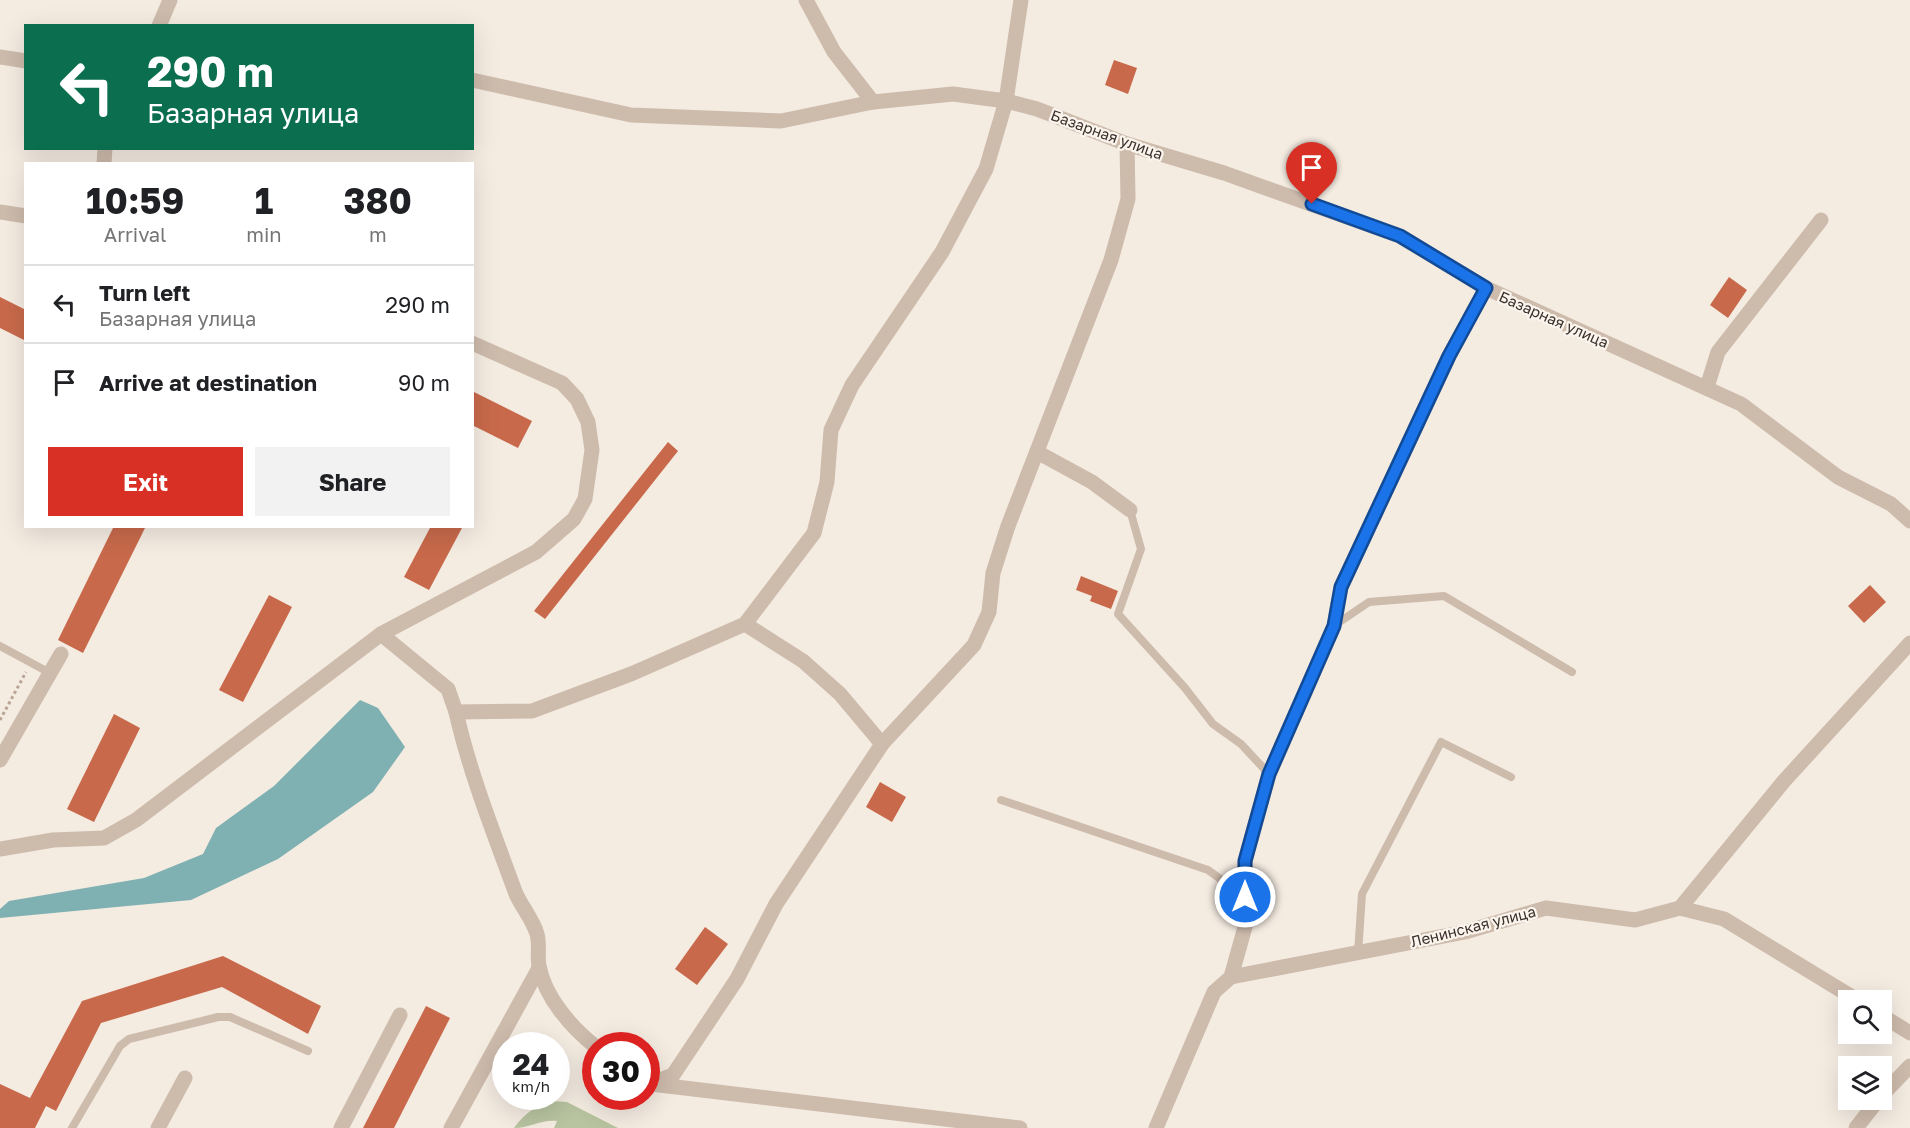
<!DOCTYPE html>
<html lang="en">
<head>
<meta charset="utf-8">
<style>
  body { margin:0; font-family:"Golos Text",sans-serif; background:#f2f2f2; color:#202124; height:100vh; display:flex; flex-direction:column; font-size:22px; white-space:nowrap }
  * { box-sizing:border-box; margin:0 }
  p { font-size:20px; color:#757577 }
  .icon { flex:none; width:33px; height:33px; fill:none; stroke:currentColor; stroke-width:2; stroke-linecap:round; stroke-linejoin:round }
  .map { position:relative; flex:1; overflow:hidden }
  .drawer { position:absolute; left:24px; top:162px; width:450px; height:366px; display:flex; flex-direction:column; background:#fff; border-radius:0px; box-shadow:0 6px 24px #0002 }
  .drawer>* { flex:none }
  .hud { position:absolute; left:24px; top:24px; width:450px; height:126px; border-radius:0px; box-shadow:0 6px 24px #0002; background:#0b6e4f; color:#fff; overflow:hidden }
  .fabs { position:absolute; left:1838px; top:990px; display:grid; gap:12px }
  .fabs a { display:grid; place-items:center; width:54px; height:54px; border-radius:0px; background:#fff; box-shadow:0 6px 24px #0002; font-size:30px }
  .speed { position:absolute; left:492px; top:1032px; display:flex; gap:12px; font-size:30px; font-weight:700; text-align:center }
  .speed>* { display:grid; place-content:center; width:78px; height:78px; border-radius:50%; background:#fff; box-shadow:0 6px 24px #0002; line-height:1 }
  .speed small { font-size:15px; font-weight:400 }
  .speed .limit { border:9px solid #d22; background:#fff; color:#111 }
  .pin { position:absolute; display:grid; place-items:center; width:51px; height:51px; color:#fff; margin:-62px -26px; border-radius:50% 50% 50% 0; rotate:-45deg; box-shadow:0 0 6px #0007 }
  .pin .icon { rotate:45deg }
  .me { position:absolute; width:66px; margin:-33px; rotate:0deg; stroke-linejoin:round; filter:drop-shadow(0 0 4px #0008) }
  .turn { display:flex; align-items:center; gap:21px; height:126px; padding:0 24px; font-size:27px }
  .turn .icon { width:78px; height:78px; stroke-width:2.5 }
  .turn b { display:block; font-size:42px; line-height:51px }
  .eta { display:flex; justify-content:space-evenly; align-items:center; height:102px; text-align:center }
  .eta b { font-size:36px; font-weight:700; line-height:42px }
  .cta { display:flex; gap:12px; margin-top:auto; padding:12px 24px }
  .cta a { flex:1; height:69px; border-radius:0px; background:#d93025; color:#fff; font-size:24px; font-weight:700; line-height:69px; text-align:center }
  .cta a+a { background:#f2f2f2; color:#202124 }
  ul { padding:0; list-style:none }
  li { display:flex; align-items:center; gap:18px; height:78px; padding:0 24px; border-top:2px solid #e0e0e0 }
  li div { flex:1 }
  li b { display:block; font-size:22px }
  li em { font-style:normal }
  .map>svg:first-child { display:block }
</style>
</head>
<body>
<div class="map">
<svg width="1910" height="1128" viewBox="0 0 1910 1128">
  <rect width="100%" height="100%" fill="#f4ebe1"/>
  <path fill="#b8c4a0" d="M550,1101L567,1102L618,1128H554L557,1121C541,1119 530,1128 514,1128C524,1114 534,1107 550,1101Z"/>
  <path fill="#7fb0b2" d="M360,700L378,708L405,747L373,792L278,859L191,900L0,918V909L9,901L144,878L203,854L216,828L274,786Z"/>
  <g fill="#c8694b">
    <path d="M1114,60L1137,68L1128,94L1105,85Z"/>
    <path d="M1729,277L1747,290L1728,318L1710,305Z"/>
    <path d="M0,297L26,310V341L0,328Z"/>
    <path d="M472,391L532,421L518,448L472,425Z"/>
    <path d="M668,442L678,451L545,619L534,611Z"/>
    <path d="M114,526H146L83,653L58,640Z"/>
    <path d="M431,526H463L429,590L404,577Z"/>
    <path d="M1081,576L1118,591L1111,609L1090,601L1092,596L1076,590Z"/>
    <path d="M1870,585L1886,602L1864,623L1848,606Z"/>
    <path d="M269,595L292,607L243,702L219,690Z"/>
    <path d="M114,714L140,728L94,822L67,809Z"/>
    <path d="M880,782L906,797L892,822L866,807Z"/>
    <path d="M705,927L728,944L697,985L675,969Z"/>
    <path d="M223,956L321,1006L308,1034L222,987L101,1023L56,1111L46,1106L35,1128H0V1084L30,1098L82,1001Z"/>
    <path d="M426,1006L450,1018L394,1128H363Z"/>
  </g>
  <g fill="none" stroke-linecap="round" stroke-linejoin="round">
    <path stroke="#b9a596" stroke-width="3" stroke-dasharray="3 3" stroke-linecap="butt" d="M0,720L26,672"/>
    <g stroke="#cdbbac" stroke-width="8">
      <path d="M1130,510L1141,549L1118,614L1185,688L1213,724L1241,744L1269,774"/>
      <path d="M1335,625L1369,602L1444,596L1572,672"/>
      <path d="M0,646L50,673"/>
      <path d="M1001,800L1208,870L1244,896"/>
      <path d="M1358,953L1362,894L1441,742L1511,777"/>
      <path d="M72,1128L120,1046L129,1039L218,1017H230L308,1051"/>
    </g>
    <g stroke="#cdbbac" stroke-width="15">
      <path d="M806,0L834,52L873,102"/>
      <path d="M159,26L170,0"/>
      <path d="M0,57L26,61"/>
      <path d="M472,80L631,115L781,121L873,102L953,94L1006,101L1037,109L1127,144L1224,173L1400,236L1486,288L1741,404L1838,477L1891,504L1910,521"/>
      <path d="M104,164L105,148"/>
      <path d="M0,212L26,216"/>
      <path d="M1707,387L1718,352L1821,220"/>
      <path d="M1037,452L1092,482L1130,510"/>
      <path d="M745,624L803,661L840,694L882,744"/>
      <path d="M381,634L448,689L456,712L532,711L631,674L745,624L814,533L827,482L831,430L852,385L942,252L986,169L1006,101L1021,0"/>
      <path d="M456,712C470,774 494,834 516,894C522,907 533,920 537,934C540,944 537,956 539,966C545,998 572,1028 596,1047"/>
      <path d="M0,760L61,654"/>
      <path d="M0,849L53,840L104,838L136,820L381,634L536,552L574,519L585,499L592,450L588,422L577,399L562,383L472,343"/>
      <path d="M1680,908L1724,919L1857,1000"/>
      <path d="M1231,977L1245,927V861L1269,774L1334,626L1341,587L1449,356L1486,288"/>
      <path d="M1881,1015L1910,1033"/>
      <path d="M649,1084L673,1075L737,979L776,904L882,744L974,645L989,612L993,573L1008,526L1111,260L1128,199L1127,144"/>
      <path d="M651,1084L1020,1128"/>
      <path d="M1881,1096L1910,1066"/>
      <path d="M158,1128L185,1078"/>
      <path d="M341,1128L400,1015"/>
      <path d="M451,1128L539,968"/>
      <path d="M1156,1128L1214,992L1231,977L1465,932L1546,908L1635,920L1680,908L1784,781L1910,643"/>
      <path d="M1856,1128L1878,1100"/>
    </g>
  </g>
  <g fill="none" stroke-linecap="round" stroke-linejoin="round">
    <g stroke="#114b97" stroke-width="15">
      <path id="route" d="M1245,897V861L1269,774L1334,626L1341,587L1449,356L1486,288L1400,236L1312,204"/>
    </g>
    <use href="#route" stroke="#1a73e8" stroke-width="10"/>
  </g>
  <g text-anchor="middle" dominant-baseline="central" stroke-width="4.5" stroke-linejoin="round" paint-order="stroke">
    <g font-size="15" fill="#3b302b" stroke="#fbf5ee">
      <text transform="translate(1107 134) rotate(20)">Базарная улица</text>
      <text transform="translate(1554 319) rotate(24)">Базарная улица</text>
      <text transform="translate(1473 926) rotate(-14)">Ленинская улица</text>
    </g>
  </g>
</svg>
<div class="fabs">
<a><svg class="icon" aria-label="search" viewBox="0 0 24 24"><circle cx="10" cy="10" r="6"/><path d="M15 15l6 6"/></svg></a>
<a><svg class="icon" aria-label="layers" viewBox="0 0 24 24"><path d="M12 4l9 5-9 5-9-5zM3 14l9 5 9-5"/></svg></a>
</div>
<div class="speed"><div>24<small>km/h</small></div><div class="limit">30</div></div>
<div class="pin" style="left:1312px;top:204px;background:#d93025"><svg class="icon" aria-label="arrive" viewBox="0 0 24 24"><path d="M6 21V4h12l-3 4 3 4H6"/></svg></div>
<svg class="me" style="left:1245px;top:897px" viewBox="-20 -20 40 40"><circle r="17" fill="#1a73e8" stroke="#fff" stroke-width="3"/><path d="M0-11L8 9 0 5-8 9z" fill="#fff"/></svg>
<div class="hud">
<div class="turn"><svg class="icon" aria-label="left" viewBox="0 0 24 24"><path d="M17 20v-9H6M10 6l-5 5 5 5"/></svg><div><b>290 m</b>Базарная улица</div></div>
</div>
<section class="drawer">
<div class="eta">
<div><b>10:59</b><p>Arrival</p></div>
<div><b>1</b><p>min</p></div>
<div><b>380</b><p>m</p></div>
</div>
<ul>
<li><svg class="icon" aria-label="left" viewBox="0 0 24 24"><path d="M17 20v-9H6M10 6l-5 5 5 5"/></svg><div><b>Turn left</b><p>Базарная улица</p></div><em>290 m</em></li>
<li><svg class="icon" aria-label="arrive" viewBox="0 0 24 24"><path d="M6 21V4h12l-3 4 3 4H6"/></svg><div><b>Arrive at destination</b></div><em>90 m</em></li>
</ul>
<div class="cta"><a>Exit</a><a>Share</a></div>
</section>
</div>
</body>
</html>
